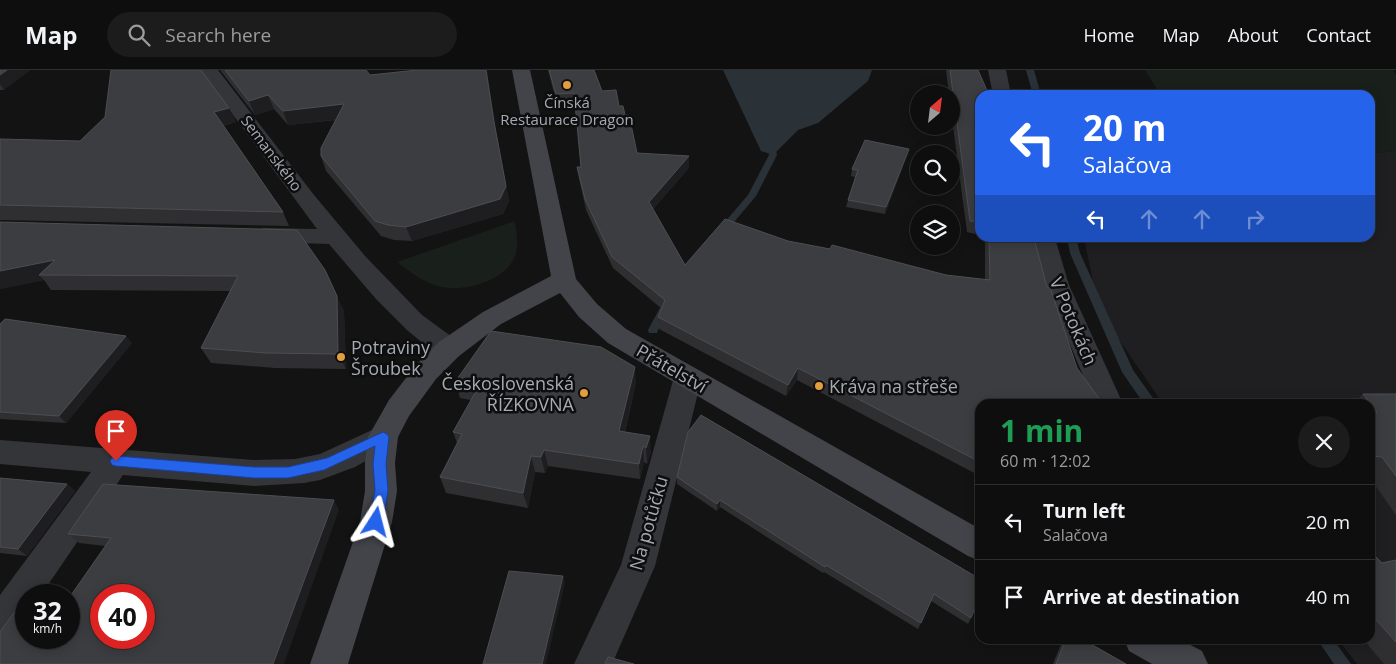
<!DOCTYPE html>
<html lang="en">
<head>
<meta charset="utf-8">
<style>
  body { margin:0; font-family:"Open Sans",sans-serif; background:#1c1c1d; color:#f1f3f6; height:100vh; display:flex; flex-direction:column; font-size:19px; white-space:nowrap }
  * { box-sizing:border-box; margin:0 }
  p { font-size:16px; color:#9b9c9e }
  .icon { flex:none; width:28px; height:28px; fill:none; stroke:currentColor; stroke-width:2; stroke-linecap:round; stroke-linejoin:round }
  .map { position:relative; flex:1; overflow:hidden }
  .details { position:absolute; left:975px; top:329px; width:400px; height:245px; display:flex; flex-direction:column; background:#0e0e0f; border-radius:15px; box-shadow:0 2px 12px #0003,0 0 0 1px #2e2e2f }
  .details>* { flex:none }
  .hud { position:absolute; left:975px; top:20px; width:400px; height:152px; border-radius:15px; box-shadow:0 2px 12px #0003,0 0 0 1px #2e2e2f; background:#2563eb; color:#fff; overflow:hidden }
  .needle { width:32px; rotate:28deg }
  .fabs { position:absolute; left:910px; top:15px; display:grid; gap:10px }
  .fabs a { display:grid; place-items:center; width:50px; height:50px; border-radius:50%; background:#0e0e0f; box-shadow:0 2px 12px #0003,0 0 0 1px #2e2e2f; font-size:25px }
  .speed { position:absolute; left:15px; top:514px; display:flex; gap:10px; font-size:25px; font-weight:700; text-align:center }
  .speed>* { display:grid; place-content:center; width:65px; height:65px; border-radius:50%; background:#0e0e0f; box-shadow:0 2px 12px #0003,0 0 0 1px #2e2e2f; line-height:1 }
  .speed small { font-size:12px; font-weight:400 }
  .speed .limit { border:8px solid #d22; background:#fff; color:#111 }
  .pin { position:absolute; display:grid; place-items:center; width:42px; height:42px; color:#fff; margin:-51px -21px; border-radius:50% 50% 50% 0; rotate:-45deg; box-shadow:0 0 5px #0007 }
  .pin .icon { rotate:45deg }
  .me { position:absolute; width:55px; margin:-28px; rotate:9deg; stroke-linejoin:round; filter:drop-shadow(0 0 4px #0008) }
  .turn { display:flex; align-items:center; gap:18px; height:105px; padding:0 25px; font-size:22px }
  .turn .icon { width:65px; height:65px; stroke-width:2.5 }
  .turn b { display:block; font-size:35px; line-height:42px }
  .lanes { display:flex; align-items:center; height:48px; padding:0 25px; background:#0003; justify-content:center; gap:25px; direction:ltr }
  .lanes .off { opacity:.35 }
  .round { display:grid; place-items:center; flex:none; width:52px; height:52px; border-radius:26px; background:#1c1c1d }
  .summary { display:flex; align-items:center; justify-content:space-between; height:85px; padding:0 25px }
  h1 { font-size:30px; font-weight:700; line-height:38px; color:#1e9e55 }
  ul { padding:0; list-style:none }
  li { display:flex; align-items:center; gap:15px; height:75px; padding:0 25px; border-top:1px solid #2e2e2f }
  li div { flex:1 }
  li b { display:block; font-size:19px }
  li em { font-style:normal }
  header { display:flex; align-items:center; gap:30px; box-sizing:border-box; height:70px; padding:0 25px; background:#0e0e0f; border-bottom:1px solid #2e2e2f }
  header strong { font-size:24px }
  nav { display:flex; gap:28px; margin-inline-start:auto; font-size:18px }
  .search { width:350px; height:45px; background:#1c1c1d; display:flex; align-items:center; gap:12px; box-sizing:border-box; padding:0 18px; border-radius:28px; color:#9b9c9e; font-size:19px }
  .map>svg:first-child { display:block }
</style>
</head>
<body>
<header>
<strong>Map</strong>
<div class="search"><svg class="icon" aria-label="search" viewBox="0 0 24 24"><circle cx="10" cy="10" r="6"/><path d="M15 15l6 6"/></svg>Search here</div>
<nav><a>Home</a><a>Map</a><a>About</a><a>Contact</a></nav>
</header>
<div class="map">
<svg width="1396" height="594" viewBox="0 0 1396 594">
  <rect width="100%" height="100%" fill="#131314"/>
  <path fill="#1f1f21" d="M1370,79L1377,83L1396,81V594H1357L1338,569H1370V334H1163L1099,240L1084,168H1370Z"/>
  <g fill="#191f1a">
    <path d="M1145,0H1393L1396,5V81L1377,83L1370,79V25H1222L1158,21Z"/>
    <path d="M515,151C516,162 519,175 515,186C506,211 464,222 441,217C424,213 410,202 397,192Z"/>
  </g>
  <path fill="#2a3237" d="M723,0H872L868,11L818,53L798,60L773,85L761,81Z"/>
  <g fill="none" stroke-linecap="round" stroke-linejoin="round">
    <g fill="#2a3237" fill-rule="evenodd">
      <path d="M1026,0H1034L1041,25H1033Z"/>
      <path d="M767,68L774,70L777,85L756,126L724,164H718V160L748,125L769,85Z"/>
      <path d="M1067,168H1076L1080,183L1133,300L1157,334H1144L1122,302L1070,183Z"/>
      <path d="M666,233L671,237L658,260L657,263H649L648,260L662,234Z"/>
      <path d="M1317,569H1333L1351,594H1334Z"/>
    </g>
    <g fill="#343539" fill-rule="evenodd">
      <path d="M200,0H218L314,125L366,187L422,245L459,272L462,279L459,286L449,289L439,286L408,261L376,229L329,174L264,172L256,170L252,165L256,160L264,158L317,159Z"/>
      <path d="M988,0H1006L1011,25H993Z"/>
      <path d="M1032,168H1055L1069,215L1123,334H1095L1045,215Z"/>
      <path d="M688,297L698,300L702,307L655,496L612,594H574L621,495L674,307L678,300Z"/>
      <path d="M383,355L394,359L398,367L394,375L355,397L320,410L304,413L254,416L123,405L41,525H26C26,548 24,563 0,572V525L91,402L0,394V370L254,390L295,389L320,384Z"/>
    </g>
    <g fill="#424449" fill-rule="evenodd">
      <path d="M512,0H530L576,209L597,234L626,259L980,459V491L968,486L608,273L579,247L560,223L501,254L459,286L436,309L409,346L398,367L395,393L397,421L392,452L348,594H310L360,452L365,421V393L368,367L389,330L416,295L439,272L483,242L551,206Z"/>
      <path d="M1124,569H1179L1202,581L1208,594H1152L1129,581Z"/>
    </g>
  </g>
  <g fill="#2f2f32">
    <path d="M0,0L4,20H0Z"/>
    <path d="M220,0H366L370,5L497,66L509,131L503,144L412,171L394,170L381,166L326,101L321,86L336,50L288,55L274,39L255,45Z"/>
    <path d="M548,0H594L602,21L619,36L625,45L637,83L689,86V98L653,139L685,195L788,171L946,205L985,210V168H1034L980,334V406L797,310L786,326L659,259L658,247L662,239L613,198L586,140L579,108L577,97H581L575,34L557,35Z"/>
    <path d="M946,0H978L980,25V165L967,162L951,41V24H949Z"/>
    <path d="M229,38L236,52L223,56L283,142L289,156L0,150V69L80,71L105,47Z"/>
    <path d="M909,79L907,86L885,144L846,137L848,130L855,107L851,106L852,99Z"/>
    <path d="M0,152L297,160L344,241L346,299L275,298L211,293L201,278L231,221L51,220L44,210L0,219Z"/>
    <path d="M0,254L132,273L66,353L0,349Z"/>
    <path d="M455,312L636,313L625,362L651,382L647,394L644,392L640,409L548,396L545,403L535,402L528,438L446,423L440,407L457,373L453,362L471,330L460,328Z"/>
    <path d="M1363,324H1396V445L1370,408V334H1353Z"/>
    <path d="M688,362L971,548L968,554L931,531L918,559L824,502L823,503L720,437L717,441L677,414V407Z"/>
    <path d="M0,408L67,414L75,421L27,486L0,483Z"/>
    <path d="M339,440L69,568L105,476L79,473L68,464Z"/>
    <path d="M1370,481L1382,493L1396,490V594H1384L1363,569H1370Z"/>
    <path d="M1063,569H1082L1126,594H1053Z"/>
  </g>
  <g fill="#1e1e20">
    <path d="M7,0H31L4,20L0,14V5Z"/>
    <path d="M486,0H487L497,66L509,131L503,144L412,171L406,157L494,52Z"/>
    <path d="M268,25L274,39L255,45L249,31Z"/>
    <path d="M344,34L349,48L288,55L283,41Z"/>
    <path d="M229,38L236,52L221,56L214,42Z"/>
    <path d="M909,79L907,86L885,144L886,137Z"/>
    <path d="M689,86V98L649,143V132Z"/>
    <path d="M55,190L39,205L44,210L0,219V201Z"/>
    <path d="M325,200L344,241L346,299L338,284Z"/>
    <path d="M126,266L132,273L66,353L59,346Z"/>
    <path d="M635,297L636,313L621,377L619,361Z"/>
    <path d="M798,298L797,310L786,326L788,315Z"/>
    <path d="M650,366L651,382L647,394L646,378Z"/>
    <path d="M643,376L644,392L640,409L639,394Z"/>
    <path d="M544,380L548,396L545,403L541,387Z"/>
    <path d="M531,386L535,402L528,438L523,423Z"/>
    <path d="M67,414L75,421L27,486L18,479Z"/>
    <path d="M334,430L339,440L284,594H273Z"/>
    <path d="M720,430V437L717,441V434Z"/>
    <path d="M563,506L565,513L546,594H542Z"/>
  </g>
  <g fill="#3c3d40" stroke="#4c4e52" fill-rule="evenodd">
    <path d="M0,0H7L0,5Z"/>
    <path d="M111,0H201L229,38L214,42L283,142L0,135V69L80,71L105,47Z"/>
    <path d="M225,0H366L370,5L417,0H486L494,52L506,116L500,129L406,157L388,155L375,151L321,86V78L344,34L283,41L268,25L249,31Z"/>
    <path d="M549,0H594L602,21L616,20L619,36H623L625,45H629L637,83L689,86L649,132L685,195L725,149L788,171L830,179L832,175L946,205L990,210L989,168H1034L1047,217H1050L1077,298L1103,334H980V392L798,298L788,315L658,247L665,230L612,187L585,129L577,97H581L574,23L556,24Z"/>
    <path d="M950,0H978L989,25H980V152L970,151Z"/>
    <path d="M865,70L909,79L886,137L848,130L858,100L852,99Z"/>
    <path d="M0,152L297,160L325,200L337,226L338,284L266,283L201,278L238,206L39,205L55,190L0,201Z"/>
    <path d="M5,249L126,266L59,346L0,342V254Z"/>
    <path d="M491,261L601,277L635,297L619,361L650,366L646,378L643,376L639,394L544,380L541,387L531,386L523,423L440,407L462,364L453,362L479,316L455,312Z"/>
    <path d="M1363,324H1396V406L1382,387L1370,386V342H1377Z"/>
    <path d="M701,345L980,509V525L971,548L934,524L921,553L826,495L825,497L720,430L717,434L677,407L688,362Z"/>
    <path d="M0,408L67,414L18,479L0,477Z"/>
    <path d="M103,414L334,430L273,594H0V562L16,540L26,541V568H69V528L111,468L68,464ZM101,525H144V568H101Z"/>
    <path d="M1370,481L1382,493L1396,490V572L1370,543Z"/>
    <path d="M509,501L563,506L542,594H483Z"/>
    <path d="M1066,569H1082L1126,594H1056Z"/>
    <path d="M608,587L634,594H605Z"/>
  </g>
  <path fill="#2563eb" stroke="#184099" d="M383,362L387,364L389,367L386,394L388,420L383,452L381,456L376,457L371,456L369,452L375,420L373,394L375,376L324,400L288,408H254L116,396L112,395L110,391L112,388L116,386L254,397H288L327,388Z"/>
  <g fill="#e29e3d" stroke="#0e0e0f" stroke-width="2">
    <circle cx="567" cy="15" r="5"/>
    <circle cx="341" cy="287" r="5"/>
    <circle cx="819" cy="316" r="5"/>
    <circle cx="584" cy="323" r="5"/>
  </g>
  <g text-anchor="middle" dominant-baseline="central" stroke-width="5" stroke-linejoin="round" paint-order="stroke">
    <g font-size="15" fill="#a5abb3" stroke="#0e0e0f">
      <text x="567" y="32">Čínská<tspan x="567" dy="17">Restaurace Dragon</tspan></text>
    </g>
    <g font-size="15" fill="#a5abb3" stroke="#0e0e0f">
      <text transform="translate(272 83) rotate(53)">Semanského</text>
    </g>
    <g font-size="18" fill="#a5abb3" stroke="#0e0e0f">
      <text transform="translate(1074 251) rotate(67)">V Potokách</text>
      <text transform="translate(672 298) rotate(30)">Přátelství</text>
      <text transform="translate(648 453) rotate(-74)">Na potůčku</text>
    </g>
    <g font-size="18" fill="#a5abb3" stroke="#0e0e0f" text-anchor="start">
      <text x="351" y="277">Potraviny<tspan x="351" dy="21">Šroubek</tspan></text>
      <text x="574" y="313" text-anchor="end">Československá<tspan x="574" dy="21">ŘÍZKOVNA</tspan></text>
      <text x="829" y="316">Kráva na střeše</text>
    </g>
  </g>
</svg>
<div class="fabs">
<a><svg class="needle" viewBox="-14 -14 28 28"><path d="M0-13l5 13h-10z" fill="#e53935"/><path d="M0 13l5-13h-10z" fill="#9b9c9e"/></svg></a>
<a><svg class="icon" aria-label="search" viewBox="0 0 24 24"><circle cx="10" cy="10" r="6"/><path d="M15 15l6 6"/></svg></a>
<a><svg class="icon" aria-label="layers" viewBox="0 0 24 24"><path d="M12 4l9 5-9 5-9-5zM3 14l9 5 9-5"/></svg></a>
</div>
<div class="speed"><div>32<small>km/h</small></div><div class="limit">40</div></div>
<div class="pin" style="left:116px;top:391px;background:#d93025"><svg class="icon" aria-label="arrive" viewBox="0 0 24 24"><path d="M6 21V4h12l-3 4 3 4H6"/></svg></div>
<svg class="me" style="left:376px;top:452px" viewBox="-20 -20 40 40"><path d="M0-17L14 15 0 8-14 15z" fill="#2563eb" stroke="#fff" stroke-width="4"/></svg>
<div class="hud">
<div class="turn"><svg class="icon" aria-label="left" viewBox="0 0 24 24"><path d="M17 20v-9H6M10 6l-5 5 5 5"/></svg><div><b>20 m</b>Salačova</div></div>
<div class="lanes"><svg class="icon" aria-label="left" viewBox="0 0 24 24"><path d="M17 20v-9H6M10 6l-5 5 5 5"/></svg><svg class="icon off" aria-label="ahead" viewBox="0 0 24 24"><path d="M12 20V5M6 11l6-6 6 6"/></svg><svg class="icon off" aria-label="ahead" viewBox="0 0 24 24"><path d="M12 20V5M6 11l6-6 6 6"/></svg><svg class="icon off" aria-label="right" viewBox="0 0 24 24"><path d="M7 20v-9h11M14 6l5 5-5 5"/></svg></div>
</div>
<section class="details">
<div class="summary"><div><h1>1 min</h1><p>60 m · 12:02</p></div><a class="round"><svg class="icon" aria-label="close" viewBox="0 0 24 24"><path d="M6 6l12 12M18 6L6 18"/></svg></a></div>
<ul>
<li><svg class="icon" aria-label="left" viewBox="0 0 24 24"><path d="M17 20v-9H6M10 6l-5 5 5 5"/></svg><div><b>Turn left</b><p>Salačova</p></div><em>20 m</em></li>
<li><svg class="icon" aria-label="arrive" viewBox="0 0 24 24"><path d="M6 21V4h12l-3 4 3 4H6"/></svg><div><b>Arrive at destination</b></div><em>40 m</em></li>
</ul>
</section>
</div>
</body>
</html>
